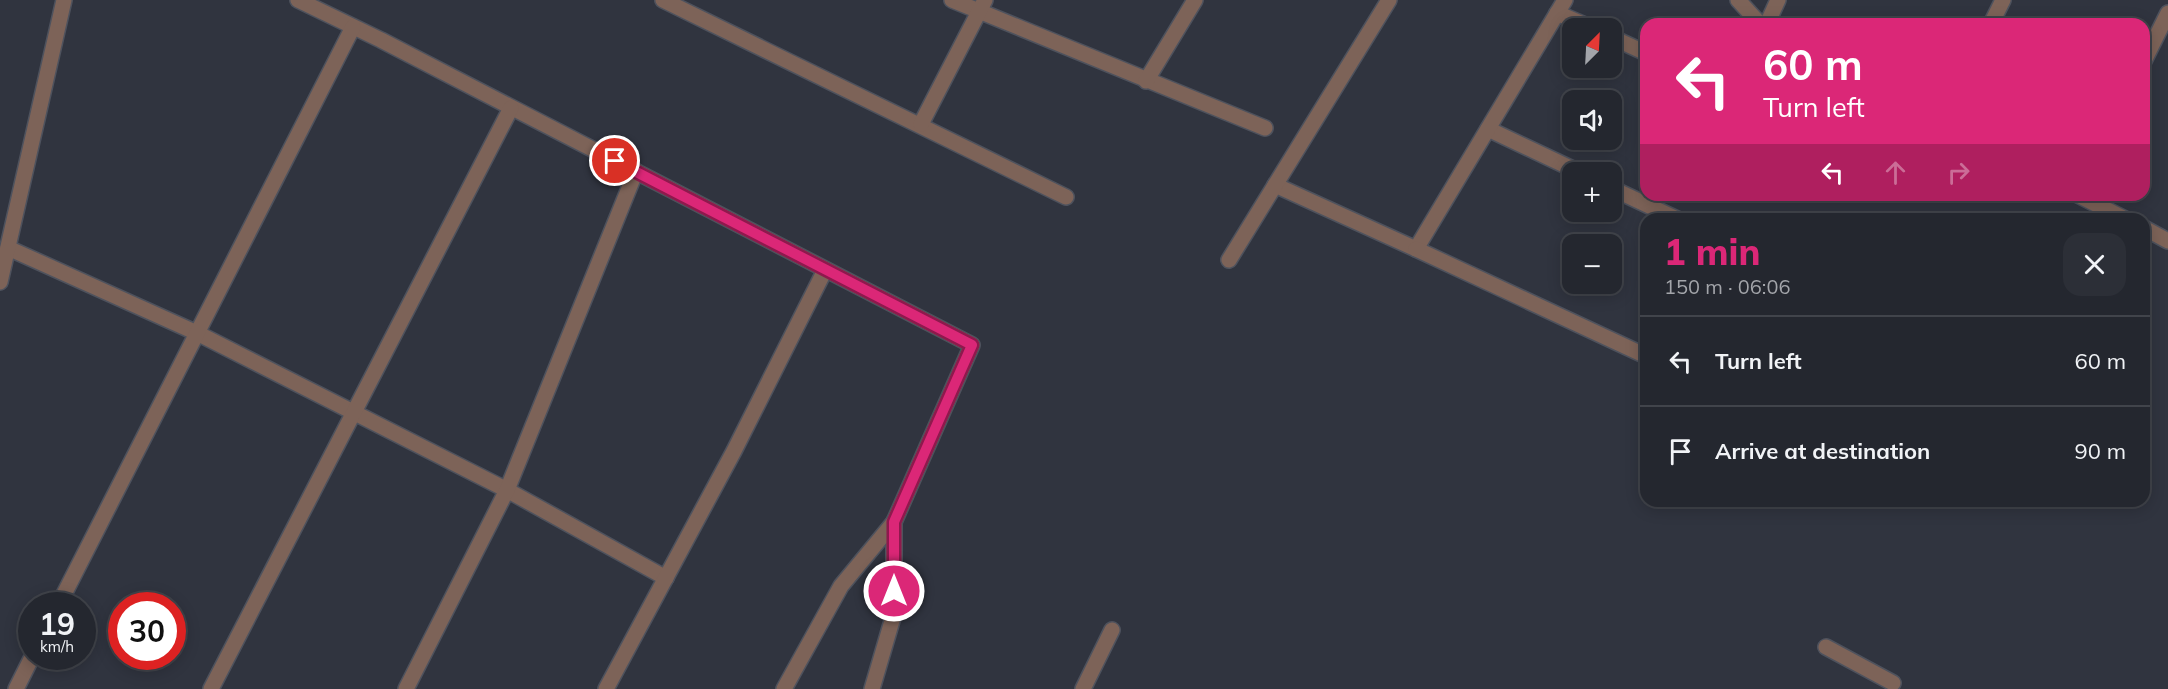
<!DOCTYPE html>
<html lang="en">
<head>
<meta charset="utf-8">
<style>
  body { margin:0; font-family:Mulish,sans-serif; background:#2c2f37; color:#f1f3f6; height:100vh; display:flex; flex-direction:column; font-size:22px; white-space:nowrap }
  * { box-sizing:border-box; margin:0 }
  p { font-size:20px; color:#a3a5aa }
  .icon { flex:none; width:33px; height:33px; fill:none; stroke:currentColor; stroke-width:2; stroke-linecap:round; stroke-linejoin:round }
  .map { position:relative; flex:1; overflow:hidden }
  .panel { position:absolute; left:1640px; top:213px; width:510px; height:294px; display:flex; flex-direction:column; background:#24272f; border-radius:18px; box-shadow:0 3px 15px #0003,0 0 0 2px #41444b }
  .panel>* { flex:none }
  .top-card { position:absolute; left:1640px; top:18px; width:510px; height:183px; border-radius:18px; box-shadow:0 3px 15px #0003,0 0 0 2px #41444b; background:#db2777; color:#fff; overflow:hidden }
  .needle { width:39px; rotate:24deg }
  .fabs { position:absolute; left:1562px; top:18px; display:grid; gap:12px }
  .fabs a { display:grid; place-items:center; width:60px; height:60px; border-radius:12px; background:#24272f; box-shadow:0 3px 15px #0003,0 0 0 2px #41444b; font-size:30px }
  .speed { position:absolute; left:18px; top:592px; display:flex; gap:12px; font-size:30px; font-weight:700; text-align:center }
  .speed>* { display:grid; place-content:center; width:78px; height:78px; border-radius:50%; background:#24272f; box-shadow:0 3px 15px #0003,0 0 0 2px #41444b; line-height:1 }
  .speed small { font-size:15px; font-weight:400 }
  .speed .limit { border:9px solid #d22; background:#fff; color:#111 }
  .pin { position:absolute; display:grid; place-items:center; width:51px; height:51px; color:#fff; margin:-26px; border:3px solid #fff; border-radius:50%; box-shadow:0 2px 6px #0007 }
  .me { position:absolute; width:66px; margin:-33px; rotate:0deg; stroke-linejoin:round; filter:drop-shadow(0 0 4px #0008) }
  .turn { display:flex; align-items:center; gap:21px; height:126px; padding:0 24px; font-size:27px }
  .turn .icon { width:78px; height:78px; stroke-width:2.5 }
  .turn b { display:block; font-size:42px; line-height:51px }
  .lanes { display:flex; align-items:center; height:57px; padding:0 24px; background:#0003; justify-content:center; gap:30px; direction:ltr }
  .lanes .off { opacity:.35 }
  .round { display:grid; place-items:center; flex:none; width:63px; height:63px; border-radius:18px; background:#2c2f37 }
  .headline { display:flex; align-items:center; justify-content:space-between; height:102px; padding:0 24px }
  h1 { font-size:36px; font-weight:800; line-height:45px; color:#db2777 }
  ul { padding:0; list-style:none }
  li { display:flex; align-items:center; gap:18px; height:90px; padding:0 24px; border-top:2px solid #41444b }
  li div { flex:1 }
  li b { display:block; font-size:22px }
  li em { font-style:normal }
  .map>svg:first-child { display:block }
</style>
</head>
<body>
<div class="map">
<svg width="2168" height="689" viewBox="0 0 2168 689">
  <rect width="100%" height="100%" fill="#30343f"/>
  <g fill="none" stroke-linecap="round" stroke-linejoin="round">
    <g stroke="#4e525d" stroke-width="18">
      <g id="minor">
        <path d="M298,0L381,40L972,345L894,522V614L872,689"/>
        <path d="M663,0L1066,197"/>
        <path d="M952,0L1265,128"/>
        <path d="M1738,0L1760,24"/>
        <path d="M1557,13L1592,28"/>
        <path d="M1767,24L1778,0"/>
        <path d="M1991,24L2003,0"/>
        <path d="M1611,37L1646,53"/>
        <path d="M2144,61L2168,13"/>
        <path d="M1146,81L1195,0"/>
        <path d="M921,124L985,0"/>
        <path d="M1488,129L1579,172"/>
        <path d="M1275,185L1416,249L1565,0"/>
        <path d="M1611,188L1677,219"/>
        <path d="M2078,195L2125,219"/>
        <path d="M2144,228L2168,241"/>
        <path d="M8,248L197,333L507,490L666,578"/>
        <path d="M1416,249L1646,356"/>
        <path d="M1229,260L1389,0"/>
        <path d="M0,282L64,0"/>
        <path d="M58,606L353,27"/>
        <path d="M1826,647L1893,683"/>
        <path d="M16,689L32,657"/>
        <path d="M211,689L511,108"/>
        <path d="M406,689L507,490L636,171"/>
        <path d="M606,689L734,451L825,270"/>
        <path d="M784,689L841,586L894,522"/>
        <path d="M1083,689L1112,630"/>
      </g>
    </g>
    <use href="#minor" stroke="#7d6358" stroke-width="15"/>
  </g>
  <g fill="none" stroke-linecap="round" stroke-linejoin="round">
    <g stroke="#8e194d" stroke-width="15">
      <path id="route" d="M615,161L972,345L894,522V591"/>
    </g>
    <use href="#route" stroke="#db2777" stroke-width="10"/>
  </g>
</svg>
<div class="fabs">
<a><svg class="needle" viewBox="-14 -14 28 28"><path d="M0-13l5 13h-10z" fill="#e53935"/><path d="M0 13l5-13h-10z" fill="#a3a5aa"/></svg></a>
<a><svg class="icon" aria-label="sound" viewBox="0 0 24 24"><path d="M4 9h4l5-4v14l-5-4H4zM17 9q2 3 0 6"/></svg></a>
<a>+</a>
<a>−</a>
</div>
<div class="speed"><div>19<small>km/h</small></div><div class="limit">30</div></div>
<div class="pin" style="left:615px;top:161px;background:#d93025"><svg class="icon" aria-label="arrive" viewBox="0 0 24 24"><path d="M6 21V4h12l-3 4 3 4H6"/></svg></div>
<svg class="me" style="left:894px;top:591px" viewBox="-20 -20 40 40"><circle r="17" fill="#db2777" stroke="#fff" stroke-width="3"/><path d="M0-11L8 9 0 5-8 9z" fill="#fff"/></svg>
<div class="top-card">
<div class="turn"><svg class="icon" aria-label="left" viewBox="0 0 24 24"><path d="M17 20v-9H6M10 6l-5 5 5 5"/></svg><div><b>60 m</b>Turn left</div></div>
<div class="lanes"><svg class="icon" aria-label="left" viewBox="0 0 24 24"><path d="M17 20v-9H6M10 6l-5 5 5 5"/></svg><svg class="icon off" aria-label="ahead" viewBox="0 0 24 24"><path d="M12 20V5M6 11l6-6 6 6"/></svg><svg class="icon off" aria-label="right" viewBox="0 0 24 24"><path d="M7 20v-9h11M14 6l5 5-5 5"/></svg></div>
</div>
<section class="panel">
<div class="headline"><div><h1>1 min</h1><p>150 m · 06:06</p></div><a class="round"><svg class="icon" aria-label="close" viewBox="0 0 24 24"><path d="M6 6l12 12M18 6L6 18"/></svg></a></div>
<ul>
<li><svg class="icon" aria-label="left" viewBox="0 0 24 24"><path d="M17 20v-9H6M10 6l-5 5 5 5"/></svg><div><b>Turn left</b></div><em>60 m</em></li>
<li><svg class="icon" aria-label="arrive" viewBox="0 0 24 24"><path d="M6 21V4h12l-3 4 3 4H6"/></svg><div><b>Arrive at destination</b></div><em>90 m</em></li>
</ul>
</section>
</div>
</body>
</html>
